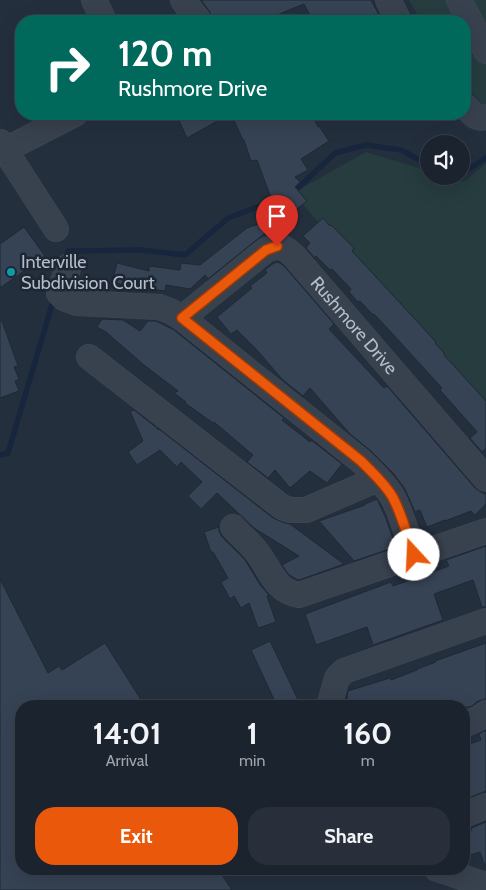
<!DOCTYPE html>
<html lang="en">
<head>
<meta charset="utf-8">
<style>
  body { margin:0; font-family:Cabin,sans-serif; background:#282f3a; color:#f1f3f6; height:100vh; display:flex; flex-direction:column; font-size:19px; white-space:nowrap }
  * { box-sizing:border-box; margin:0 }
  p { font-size:16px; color:#a0a4aa }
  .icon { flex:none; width:28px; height:28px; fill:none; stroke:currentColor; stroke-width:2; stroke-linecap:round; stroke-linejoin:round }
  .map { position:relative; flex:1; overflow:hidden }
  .drawer { position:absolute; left:15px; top:700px; width:455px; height:175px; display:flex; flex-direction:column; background:#1b232e; border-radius:20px; box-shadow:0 5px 20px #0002,0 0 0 1px #39404a }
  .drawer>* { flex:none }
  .hud { position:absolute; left:15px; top:15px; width:456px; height:105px; border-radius:20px; box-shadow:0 5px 20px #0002,0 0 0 1px #39404a; background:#00695c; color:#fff; overflow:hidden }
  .fabs { position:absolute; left:420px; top:135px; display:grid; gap:10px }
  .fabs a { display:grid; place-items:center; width:50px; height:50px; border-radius:50%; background:#1b232e; box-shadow:0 5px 20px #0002,0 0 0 1px #39404a; font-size:25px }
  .pin { position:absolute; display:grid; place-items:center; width:42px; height:42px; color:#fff; margin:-51px -21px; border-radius:50% 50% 50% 0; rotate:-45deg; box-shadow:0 0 5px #0007 }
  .pin .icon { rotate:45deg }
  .me { position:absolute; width:55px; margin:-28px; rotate:340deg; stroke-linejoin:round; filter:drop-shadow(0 0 4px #0008) }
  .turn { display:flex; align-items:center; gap:18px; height:105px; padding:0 20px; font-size:22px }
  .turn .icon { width:65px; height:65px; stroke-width:2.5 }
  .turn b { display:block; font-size:35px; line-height:42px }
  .eta { display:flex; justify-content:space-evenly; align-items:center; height:85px; text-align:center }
  .eta b { font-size:30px; font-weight:800; line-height:35px }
  .action { display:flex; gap:10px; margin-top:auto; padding:10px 20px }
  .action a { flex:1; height:58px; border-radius:20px; background:#ea580c; color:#fff; font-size:20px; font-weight:800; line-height:58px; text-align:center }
  .action a+a { background:#282f3a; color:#f1f3f6 }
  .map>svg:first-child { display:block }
</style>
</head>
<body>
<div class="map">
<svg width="486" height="890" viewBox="0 0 486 890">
  <rect width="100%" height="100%" fill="#242f3e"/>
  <g fill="#263c3f">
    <path d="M409,0H486V110L465,84V21H421Z"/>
    <path d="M366,152L429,171V176H447L464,182L486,163V413L293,193Z"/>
  </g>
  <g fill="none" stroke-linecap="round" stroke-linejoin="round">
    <g stroke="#17263c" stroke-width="5.5">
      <path d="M461,171L464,172L486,158"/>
      <path d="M291,193L300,186L335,153L366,145L401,150L429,165"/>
      <path d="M65,261L68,251L142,250L185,255L228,218L279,199"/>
      <path d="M0,455L8,453L54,298"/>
    </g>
  </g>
  <g fill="#364354" stroke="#1f2835">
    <path d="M201,0H371L380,17L371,21H313L304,4L277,15L279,21H213L210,12Z"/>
    <path d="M176,114H230L187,138Z"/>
    <path d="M231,114H312L318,127L319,126L329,141L301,159L308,170L295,177L300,182L295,187L307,201L288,216L271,198L257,160L251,161L244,140H243Z"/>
    <path d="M284,215L285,217L208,279L205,275L190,289L166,285L165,291L131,286L112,282L117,263L149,271V266L180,270L181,263L200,265L247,228Z"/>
    <path d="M323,218L330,226L331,225L354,248L352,251L425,330L436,342L435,343L445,354L444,355L486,401V448L482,452L470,438L477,432L440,390L442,388L390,331L374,314L373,315L360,301L358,302L349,292L351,289L332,269L330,270L316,256L315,258L306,248L310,243L303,236Z"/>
    <path d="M24,227L45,256L34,264L22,261L31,266L0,288V244Z"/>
    <path d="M278,262L284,266L334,324L329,329L384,388L387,386L475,488L481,492L486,494V504L475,515L471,511L445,521V520L427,527L420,510L415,512L405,489L393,473L371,451L350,434L310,388L303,396L282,379L257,350L237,330L231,334L217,317L252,288L250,286L267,273L265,270L274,263Z"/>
    <path d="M102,319L123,320L140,331L148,321H156L174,330L284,418L282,420L310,442L311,440L342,464L327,483L310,471L290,488L275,470L268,478L247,462L253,455L214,422L213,423L185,403L186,402L174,393L178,391L144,365L106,332L97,327Z"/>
    <path d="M0,321H2L18,366L14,367L19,379L15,381L19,391L0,398Z"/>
    <path d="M134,410L157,428L158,430L159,429L273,518L285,523L290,524L344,564L299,580L296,579L288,574L282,565L299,556L254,528L217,493L201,509L188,496L202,482L181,462L177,467L160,450L137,465L128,452L143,441L130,411Z"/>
    <path d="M377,499L385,516L396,547L354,561L319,521L365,505V504Z"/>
    <path d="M219,527V531L222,537L245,560L261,586L269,595L267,596L276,622L258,628L249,603L241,608L234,596L230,599L221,582L228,578L213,552H211L204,532Z"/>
    <path d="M486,546V607H482L473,580L434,594L443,620L373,645L367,627L316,645L305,614L391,582L393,586L449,566L446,560Z"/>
    <path d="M0,579L48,673L59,666L62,670L105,643L145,706H21V869H218L232,890H0Z"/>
    <path d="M270,641L301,706H277L251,650Z"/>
    <path d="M486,643V699L478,701L472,706L469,707L350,706L347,697L348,691L390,678L391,680L417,670V669L436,662L435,661Z"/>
    <path d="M486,730V791L464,800V746L481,740L479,734Z"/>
    <path d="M486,822V864H484L480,852L464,857V833L472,830L471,828Z"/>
  </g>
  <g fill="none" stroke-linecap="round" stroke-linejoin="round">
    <g stroke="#414a57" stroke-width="26">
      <g id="minor">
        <path d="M94,0L104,21"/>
        <path d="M183,0L199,21"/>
        <path d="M388,0L399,21"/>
        <path d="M459,0L486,51"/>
        <path d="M465,106C472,113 475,120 486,117"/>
        <path d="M0,142L56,229"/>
        <path d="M5,150L75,114"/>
        <path d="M69,266L60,289L59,293L64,298L77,303L159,307L170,311L182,318L361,461C372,472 384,483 392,496C402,514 407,535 414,555"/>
        <path id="s1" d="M182,318L266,250C281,245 283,246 294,256L486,479"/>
        <path d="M89,357L282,507L290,510H306L378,479"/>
        <path d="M233,527C240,535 249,542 256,551C271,569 273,590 299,595L486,531"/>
        <path d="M329,706L337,678L344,671L486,621"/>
        <path d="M464,725L479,718L486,713"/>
        <path d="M464,815L486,806"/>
        <path d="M437,869L486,885"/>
      </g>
    </g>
    <use href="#minor" stroke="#38414e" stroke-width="25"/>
  </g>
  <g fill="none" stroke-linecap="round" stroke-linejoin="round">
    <g stroke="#983908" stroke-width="12">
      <path id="route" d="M277,246L266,250L182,318L361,461C372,472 384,483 392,496C402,514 407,535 414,555"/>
    </g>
    <use href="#route" stroke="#ea580c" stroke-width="9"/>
  </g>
  <circle fill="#0f9aa8" stroke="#1d2633" stroke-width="2" cx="11" cy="272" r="5"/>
  <g text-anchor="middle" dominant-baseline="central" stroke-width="5" stroke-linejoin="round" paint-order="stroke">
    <g font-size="18" fill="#b4bcc9" stroke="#1d2633" text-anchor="start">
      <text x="21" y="262">Interville<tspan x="21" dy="21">Subdivision Court</tspan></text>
    </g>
    <g font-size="18" fill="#b4bcc9" stroke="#1d2633">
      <text stroke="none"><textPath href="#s1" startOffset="231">Rushmore Drive</textPath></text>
    </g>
  </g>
</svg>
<div class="fabs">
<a><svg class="icon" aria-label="sound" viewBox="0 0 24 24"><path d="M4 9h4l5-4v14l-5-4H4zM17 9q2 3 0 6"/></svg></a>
</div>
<div class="pin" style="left:277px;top:246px;background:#d93025"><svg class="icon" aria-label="arrive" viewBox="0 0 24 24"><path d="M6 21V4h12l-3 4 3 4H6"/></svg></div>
<svg class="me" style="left:414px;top:555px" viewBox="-20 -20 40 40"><circle r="19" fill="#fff"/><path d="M0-13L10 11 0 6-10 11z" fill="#ea580c"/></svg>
<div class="hud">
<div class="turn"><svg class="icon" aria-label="right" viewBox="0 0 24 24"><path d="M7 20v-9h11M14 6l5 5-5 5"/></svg><div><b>120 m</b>Rushmore Drive</div></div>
</div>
<section class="drawer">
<div class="eta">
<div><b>14:01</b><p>Arrival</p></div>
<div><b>1</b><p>min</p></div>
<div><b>160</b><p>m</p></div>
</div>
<div class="action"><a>Exit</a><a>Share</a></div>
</section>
</div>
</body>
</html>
